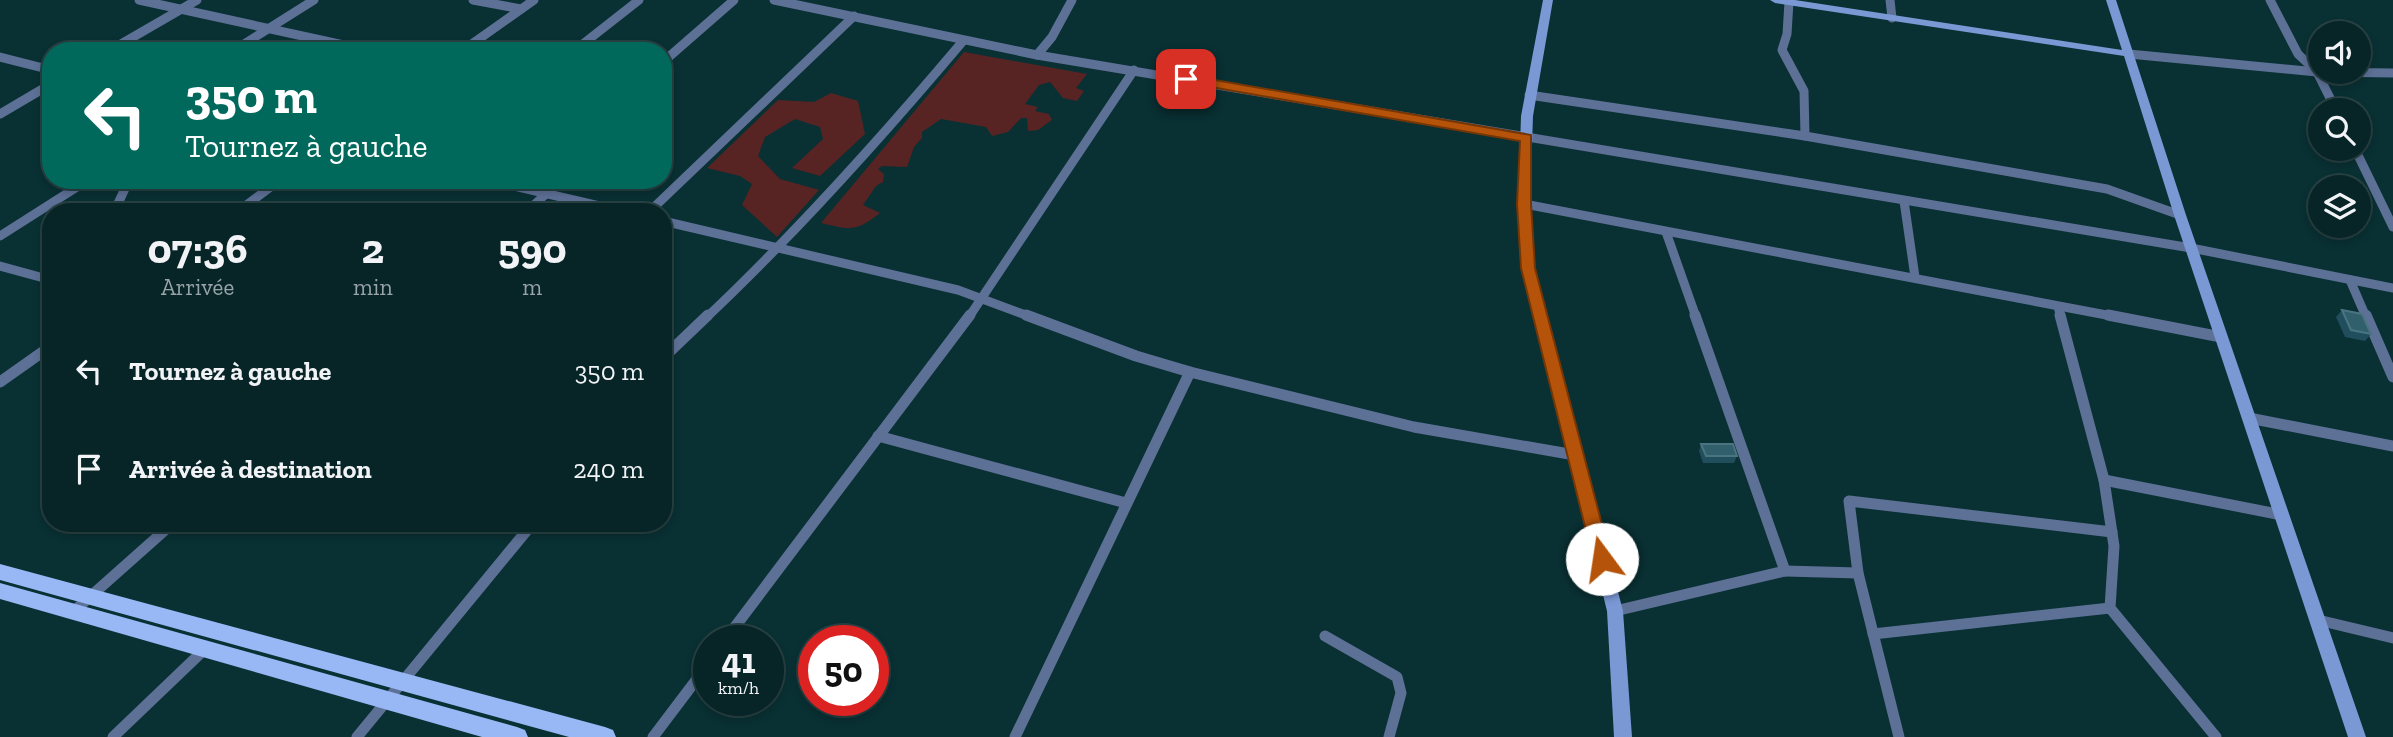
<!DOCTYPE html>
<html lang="fr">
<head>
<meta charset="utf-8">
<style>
  body { margin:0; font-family:"Zilla Slab",serif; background:#153032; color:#f1f3f6; height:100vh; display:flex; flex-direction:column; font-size:26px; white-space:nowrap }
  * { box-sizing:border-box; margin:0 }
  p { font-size:23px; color:#98a4a7 }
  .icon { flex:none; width:38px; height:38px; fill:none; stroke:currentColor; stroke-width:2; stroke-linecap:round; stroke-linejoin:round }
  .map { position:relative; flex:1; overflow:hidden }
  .side { position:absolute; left:42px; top:203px; width:630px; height:329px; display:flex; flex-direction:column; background:#072426; border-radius:28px; box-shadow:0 4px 10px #0003,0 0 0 2px #284143 }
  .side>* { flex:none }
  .hud { position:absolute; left:42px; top:42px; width:630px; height:147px; border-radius:28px; box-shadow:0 4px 10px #0003,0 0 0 2px #284143; background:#00695c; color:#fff; overflow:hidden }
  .tools { position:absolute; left:2308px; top:21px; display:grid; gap:14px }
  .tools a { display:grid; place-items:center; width:63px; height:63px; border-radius:50%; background:#072426; box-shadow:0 4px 10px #0003,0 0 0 2px #284143; font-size:35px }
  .speed { position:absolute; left:693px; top:625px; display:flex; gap:14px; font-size:35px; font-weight:700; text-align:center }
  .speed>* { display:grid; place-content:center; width:91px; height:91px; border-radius:50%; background:#072426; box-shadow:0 4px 10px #0003,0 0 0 2px #284143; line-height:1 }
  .speed small { font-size:18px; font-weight:400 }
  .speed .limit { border:10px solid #d22; background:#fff; color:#111 }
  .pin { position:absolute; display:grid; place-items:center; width:60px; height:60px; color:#fff; margin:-30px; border-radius:14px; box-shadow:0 4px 10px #0006 }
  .me { position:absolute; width:77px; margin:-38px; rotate:346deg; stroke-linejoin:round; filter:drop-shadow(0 0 5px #0008) }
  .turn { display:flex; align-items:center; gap:24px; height:147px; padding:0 28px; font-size:32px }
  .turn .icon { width:91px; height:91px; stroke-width:2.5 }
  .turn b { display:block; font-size:49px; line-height:60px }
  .eta { display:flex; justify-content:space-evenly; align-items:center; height:119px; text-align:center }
  .eta b { font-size:42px; font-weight:800; line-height:49px }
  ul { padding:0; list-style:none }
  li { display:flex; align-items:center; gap:21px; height:98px; padding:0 28px }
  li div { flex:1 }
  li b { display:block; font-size:26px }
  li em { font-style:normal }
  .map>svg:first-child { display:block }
</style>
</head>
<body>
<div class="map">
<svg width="2393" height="737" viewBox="0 0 2393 737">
  <rect width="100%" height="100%" fill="#093033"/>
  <g fill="#582423">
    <path d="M964,52L1087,74L1076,88L1084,91L1077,101L1063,98L1050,82L1039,85L1025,104L1038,107L1035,111L1049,114L1052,120L1038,130L1028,131L1027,118H1021L1008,132L992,136L986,127L941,119L922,132V138L914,147L907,167L882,166L878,169L884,174L883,182L876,186L863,205L880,213C856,232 850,230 821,223Z"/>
    <path d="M831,93L858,101L865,134L820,176L792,168L823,139L820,127L795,119L765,137L758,156L780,179L819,190L777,237L742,205L752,184L740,176L707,168L778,100L814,102Z"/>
  </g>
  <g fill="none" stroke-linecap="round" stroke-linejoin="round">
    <g stroke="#5d7096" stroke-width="9">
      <path d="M139,0L371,51"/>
      <path d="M473,0L521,9"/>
      <path d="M774,0L1037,55L2191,248L2393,288"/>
      <path d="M1890,0L1892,18"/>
      <path d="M2270,0L2298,54L2317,72L2336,110"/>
      <path d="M1789,2L1787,34L1782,50L1804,91L1805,136"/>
      <path d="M109,51L197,0"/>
      <path d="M233,51L314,0"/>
      <path d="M462,51L534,0"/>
      <path d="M574,51L639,0"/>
      <path d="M2129,54L2317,72L2393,73"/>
      <path d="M1037,55L1052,37L1072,0"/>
      <path d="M0,57L51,70"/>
      <path d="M663,62L734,0"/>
      <path d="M1529,95L1805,136L2107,189L2180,215"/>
      <path d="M0,114L51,84"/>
      <path d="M2355,149L2393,227"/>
      <path d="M488,180L625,212"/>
      <path d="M1904,201L1915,277"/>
      <path d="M1524,204L2117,317"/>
      <path d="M114,212L129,180"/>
      <path d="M237,212L280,180"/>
      <path d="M526,212L546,194"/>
      <path d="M649,212L854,16"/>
      <path d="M663,221L958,290L1031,317"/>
      <path d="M1666,232L1696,317"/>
      <path d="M0,236L88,180"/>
      <path d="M0,266L51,280"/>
      <path d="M2350,280L2366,317"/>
      <path d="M2058,307L2061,317"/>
      <path d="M707,317C798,231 882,137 963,41"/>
      <path d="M969,317L1134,70"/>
    </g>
    <g stroke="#5d7096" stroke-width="11">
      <path d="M1026,315L1136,356L1190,372L1414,427L1575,455"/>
      <path d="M2060,315L2104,480L2114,546L2110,608L2216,737"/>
      <path d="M2108,315L2221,337"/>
      <path d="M2366,315L2393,377"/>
      <path d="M663,358L708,315"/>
      <path d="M0,382L51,346"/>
      <path d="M2249,418L2393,446"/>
      <path d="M878,436L1126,503"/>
      <path d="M2104,480L2282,515"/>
      <path d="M1785,571L1858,573"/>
      <path d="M74,611L173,523"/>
      <path d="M1615,611L1785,571L1695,315"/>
      <path d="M2318,620L2393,638"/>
      <path d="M1873,634L2110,608"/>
      <path d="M1325,636L1397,677L1401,693L1389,737"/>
      <path d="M725,640L970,315"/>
      <path d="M113,737L206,648"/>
      <path d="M357,737L533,523"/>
      <path d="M653,737L709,663"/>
      <path d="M1015,737L1190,372"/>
      <path d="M1899,737L1858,573L1849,501L2112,532"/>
    </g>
    <g fill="#7998d4" fill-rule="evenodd">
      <path d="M1543,0H1553L1533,116L1530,204L1534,268L1623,611L1632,737H1614L1607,611L1522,268L1518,204L1521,116Z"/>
      <path d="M1770,0H1795L2122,50L2106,0H2116L2186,215L2366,737H2348L2174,215L2124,56L1775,3Z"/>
    </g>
    <g fill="#97b7f5" fill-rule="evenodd">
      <path d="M0,564L605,727L613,730L616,737H569L0,580Z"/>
      <path d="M0,583L517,727L525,730L528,737H482L0,599Z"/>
    </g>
  </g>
  <g fill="#204e5c">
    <path d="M2342,310L2371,334L2365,341L2345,337L2336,317Z"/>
    <path d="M1701,444L1737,456L1734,463H1703L1699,451Z"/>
  </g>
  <g fill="#325f6c" stroke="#4a7480" stroke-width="2">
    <path d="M2342,310L2362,314L2371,334L2351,330Z"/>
    <path d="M1701,444H1733L1737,456H1706Z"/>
  </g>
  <path fill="#b45309" stroke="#753606" stroke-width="2" d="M1186,75L1531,135V204L1535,268L1611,559L1608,564L1602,566L1595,564L1593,559L1521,268L1517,204L1520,141L1182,82L1180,79Z"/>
</svg>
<div class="tools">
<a><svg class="icon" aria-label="sound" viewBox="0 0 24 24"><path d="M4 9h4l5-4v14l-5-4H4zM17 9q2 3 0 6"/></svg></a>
<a><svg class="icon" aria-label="search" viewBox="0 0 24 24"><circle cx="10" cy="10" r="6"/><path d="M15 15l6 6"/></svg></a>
<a><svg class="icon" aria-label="layers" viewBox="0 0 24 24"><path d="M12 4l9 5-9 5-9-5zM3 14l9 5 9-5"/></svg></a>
</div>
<div class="speed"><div>41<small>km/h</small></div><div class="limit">50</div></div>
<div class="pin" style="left:1186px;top:79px;background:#d93025"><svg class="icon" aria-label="arrive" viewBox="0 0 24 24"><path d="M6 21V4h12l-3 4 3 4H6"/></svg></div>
<svg class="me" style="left:1602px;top:559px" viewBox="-20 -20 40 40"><circle r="19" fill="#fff"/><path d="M0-13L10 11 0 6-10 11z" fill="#b45309"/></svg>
<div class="hud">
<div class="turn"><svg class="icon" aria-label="left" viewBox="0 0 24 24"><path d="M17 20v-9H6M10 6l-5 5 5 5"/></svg><div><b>350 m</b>Tournez à gauche</div></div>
</div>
<section class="side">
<div class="eta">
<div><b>07:36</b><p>Arrivée</p></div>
<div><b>2</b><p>min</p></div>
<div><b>590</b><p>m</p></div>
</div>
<ul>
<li><svg class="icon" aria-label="left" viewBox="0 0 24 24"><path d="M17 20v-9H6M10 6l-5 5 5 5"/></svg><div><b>Tournez à gauche</b></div><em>350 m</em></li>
<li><svg class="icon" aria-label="arrive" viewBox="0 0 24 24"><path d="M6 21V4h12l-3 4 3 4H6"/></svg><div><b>Arrivée à destination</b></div><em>240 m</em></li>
</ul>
</section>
</div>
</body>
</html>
